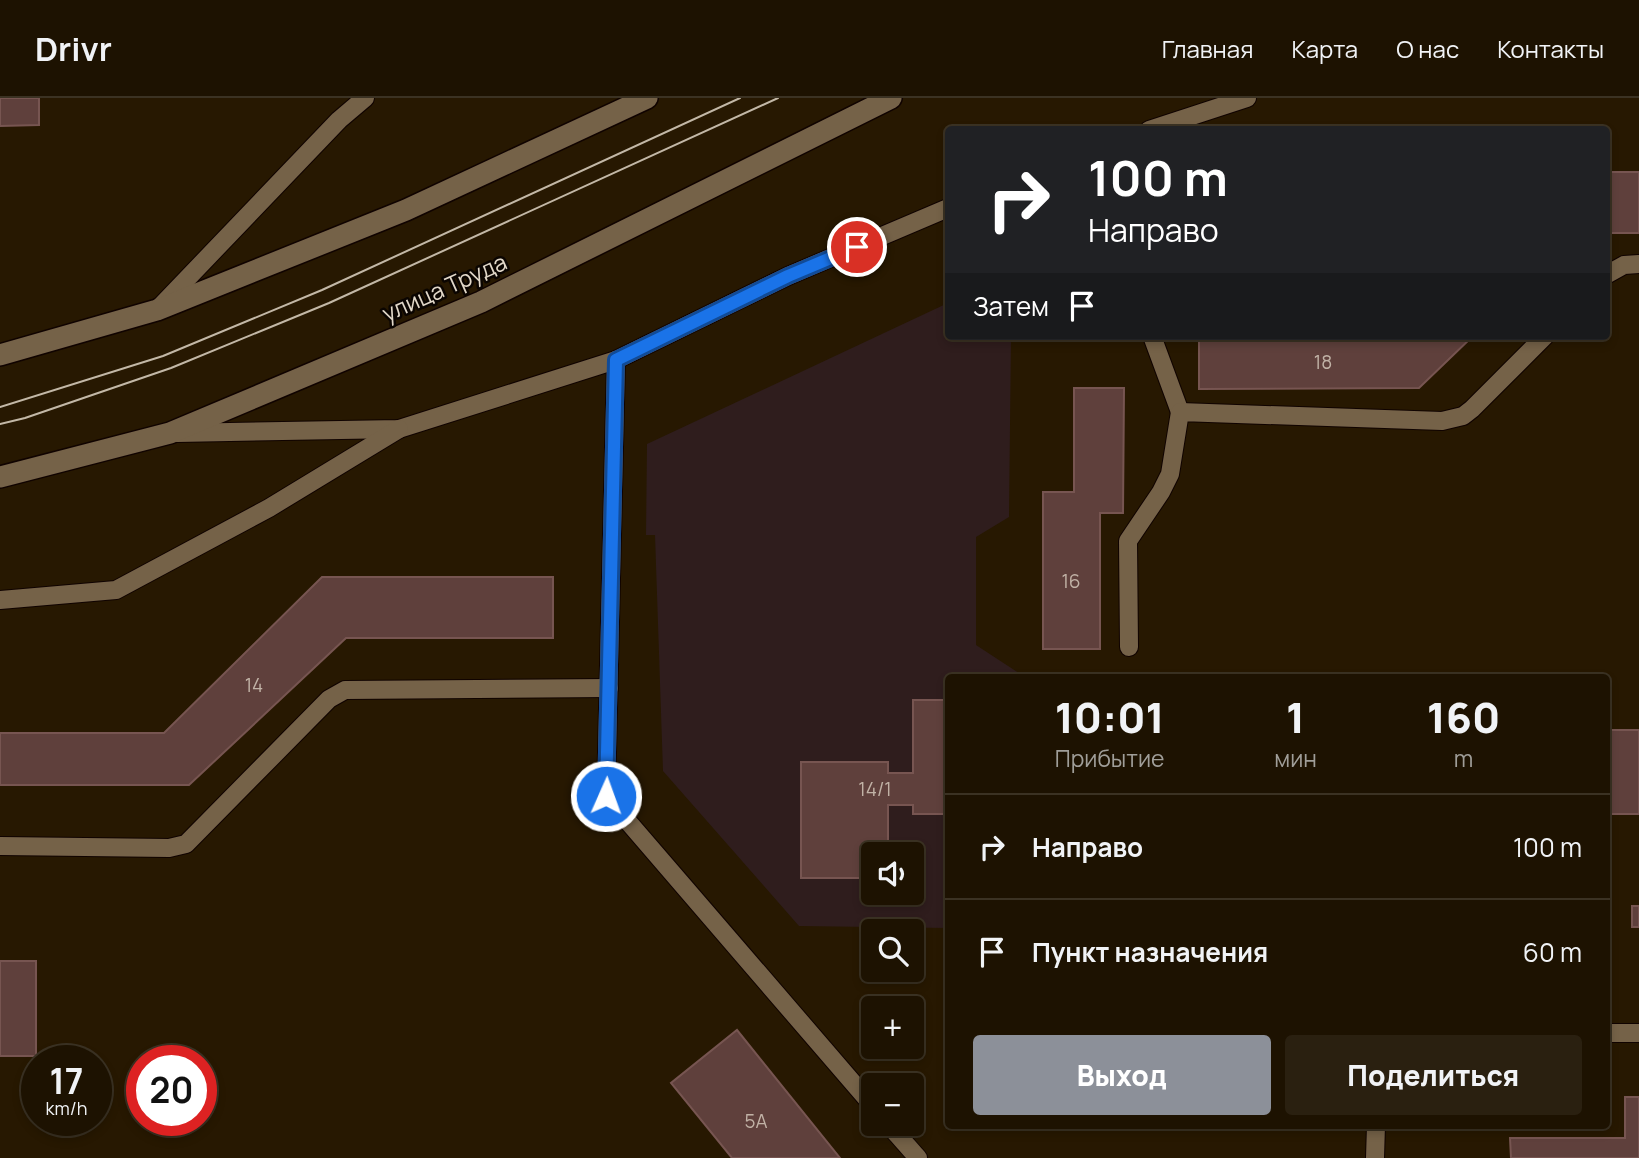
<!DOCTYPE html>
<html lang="ru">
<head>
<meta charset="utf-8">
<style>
  body { margin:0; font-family:Manrope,sans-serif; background:#2a2010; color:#f1f3f6; height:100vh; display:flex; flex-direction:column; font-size:26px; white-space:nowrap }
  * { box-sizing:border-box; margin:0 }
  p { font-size:23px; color:#a09e99 }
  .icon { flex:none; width:38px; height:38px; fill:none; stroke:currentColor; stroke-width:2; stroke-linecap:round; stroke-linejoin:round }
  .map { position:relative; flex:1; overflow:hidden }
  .side { position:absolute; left:945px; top:576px; width:665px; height:455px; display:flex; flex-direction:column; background:#1d1201; border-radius:7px; box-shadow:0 4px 10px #0003,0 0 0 2px #3b3223 }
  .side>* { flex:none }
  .banner { position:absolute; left:945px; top:28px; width:665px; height:214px; border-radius:7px; box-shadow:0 4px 10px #0003,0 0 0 2px #3b3223; background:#202124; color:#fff; overflow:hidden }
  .fabs { position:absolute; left:861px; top:744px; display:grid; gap:14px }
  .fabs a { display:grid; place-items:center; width:63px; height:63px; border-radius:7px; background:#1d1201; box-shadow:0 4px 10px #0003,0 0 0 2px #3b3223; font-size:35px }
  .speed { position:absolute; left:21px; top:947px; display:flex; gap:14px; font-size:35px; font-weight:700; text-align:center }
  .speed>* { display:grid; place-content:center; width:91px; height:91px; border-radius:50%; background:#1d1201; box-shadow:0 4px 10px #0003,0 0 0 2px #3b3223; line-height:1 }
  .speed small { font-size:18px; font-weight:400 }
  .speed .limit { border:10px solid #d22; background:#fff; color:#111 }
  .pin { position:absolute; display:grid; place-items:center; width:60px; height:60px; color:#fff; margin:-30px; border:4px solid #fff; border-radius:50%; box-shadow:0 2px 7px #0007 }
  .me { position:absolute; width:77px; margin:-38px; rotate:2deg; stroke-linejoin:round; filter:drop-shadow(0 0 5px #0008) }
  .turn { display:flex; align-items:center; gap:24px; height:147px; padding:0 28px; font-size:32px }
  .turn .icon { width:91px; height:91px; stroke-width:2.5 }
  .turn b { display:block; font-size:49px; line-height:60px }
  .then { display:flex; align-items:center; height:66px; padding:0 28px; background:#0003; gap:14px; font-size:26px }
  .eta { display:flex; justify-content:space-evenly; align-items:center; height:119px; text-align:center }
  .eta b { font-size:42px; font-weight:800; line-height:49px }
  .action { display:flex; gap:14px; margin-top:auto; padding:14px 28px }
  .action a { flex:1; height:80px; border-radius:7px; background:#8c9099; color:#fff; font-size:28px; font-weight:800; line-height:80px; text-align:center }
  .action a+a { background:#2a2010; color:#f1f3f6 }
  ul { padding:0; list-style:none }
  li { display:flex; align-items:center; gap:21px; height:105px; padding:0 28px; border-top:2px solid #3b3223 }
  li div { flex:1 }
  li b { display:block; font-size:26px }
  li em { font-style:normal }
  header { display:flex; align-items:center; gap:42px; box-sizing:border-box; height:98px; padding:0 35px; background:#1d1201; border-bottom:2px solid #3b3223 }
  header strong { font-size:33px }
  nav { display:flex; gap:38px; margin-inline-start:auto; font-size:24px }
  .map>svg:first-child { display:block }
</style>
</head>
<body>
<header>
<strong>Drivr</strong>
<nav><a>Главная</a><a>Карта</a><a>О нас</a><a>Контакты</a></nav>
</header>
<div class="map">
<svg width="1639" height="1060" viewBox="0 0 1639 1060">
  <rect width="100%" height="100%" fill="#271801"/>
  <path fill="#2f1d1d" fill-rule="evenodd" d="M948,205V238H1011L1009,419L976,439V547L1025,579H948V830L799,828L663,673L655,437H646L647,346ZM873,756H912V794H873Z"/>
  <g fill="#5f403c" stroke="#775551" stroke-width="2">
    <path d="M0,0H39V27L0,28Z"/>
    <rect x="1606" y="74" width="33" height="61"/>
    <path d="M1199,238H1473L1419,290L1199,291Z"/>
    <path d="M1074,290H1124L1123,415H1100V551H1043V394H1074Z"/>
    <path d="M322,479H553V540H346L189,687H0V635H164Z"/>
    <path d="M913,602H948V716H913V707H888V756H873V780H801V664H888V675H913Z"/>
    <path d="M1606,632H1639V716H1610V769H1606Z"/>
    <rect x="1632" y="808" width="7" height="21"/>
    <rect x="0" y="863" width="36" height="95"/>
    <path d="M737,932L840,1060H732L671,985Z"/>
    <path d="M1625,999H1639V1060H1511L1510,1040H1625Z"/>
  </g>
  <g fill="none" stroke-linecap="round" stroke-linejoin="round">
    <g stroke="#100300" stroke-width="20">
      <g id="lane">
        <path d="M1149,32L1247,0"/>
        <path d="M1606,177L1624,167L1639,166"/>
        <path d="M159,210L339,22L365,0"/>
        <path d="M1152,238L1180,314"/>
        <path d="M616,262L606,698L873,1008"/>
        <path d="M177,335L399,331L616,262L788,178L948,110"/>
        <path d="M0,502L116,492L269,410L399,331"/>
        <path d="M1129,549L1128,443L1161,394L1170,376L1180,314L1442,323L1463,318L1472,311L1545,238"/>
        <path d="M0,748L169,750L186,746L329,601L345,592L609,590"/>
        <path d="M1606,935H1639"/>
        <path d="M888,1026L918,1060"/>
        <path d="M1375,1060L1376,1027"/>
      </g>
    </g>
    <g stroke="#100300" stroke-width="24">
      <g id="secondary">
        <path d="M0,257L157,212L406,112L647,0"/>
        <path d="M0,379L170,335L481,204L891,0"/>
      </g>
    </g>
    <use href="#lane" stroke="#756248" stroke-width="18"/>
    <use href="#secondary" stroke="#756248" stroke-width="21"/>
    <g stroke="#c3b8a7" stroke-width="2">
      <path d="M0,309L163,258L322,192L740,0"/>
      <path d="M0,326L25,320L171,270L329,205L778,0"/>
    </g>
  </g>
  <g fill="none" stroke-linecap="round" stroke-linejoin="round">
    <g stroke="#114b97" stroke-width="18">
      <path id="route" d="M606,698L616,262L788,178L857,149"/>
    </g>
    <use href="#route" stroke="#1a73e8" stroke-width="12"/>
  </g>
  <g text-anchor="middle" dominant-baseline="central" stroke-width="5" stroke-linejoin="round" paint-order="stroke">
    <g font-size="19" fill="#c1b2a6">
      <text x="1323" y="264">18</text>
      <text x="1071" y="483">16</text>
      <text x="254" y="587">14</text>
      <text x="875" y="691">14/1</text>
      <text x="756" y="1023">5А</text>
    </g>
    <g font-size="23" fill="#e2d8c9" stroke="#0b0501">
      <text transform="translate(444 189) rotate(-24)">улица Труда</text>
    </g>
  </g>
</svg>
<div class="fabs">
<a><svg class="icon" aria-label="sound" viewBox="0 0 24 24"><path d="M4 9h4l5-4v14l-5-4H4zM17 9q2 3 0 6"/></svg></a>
<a><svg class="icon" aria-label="search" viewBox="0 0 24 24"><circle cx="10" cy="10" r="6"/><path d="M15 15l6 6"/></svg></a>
<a>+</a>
<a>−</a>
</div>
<div class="speed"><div>17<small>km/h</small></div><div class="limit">20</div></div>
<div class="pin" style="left:857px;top:149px;background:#d93025"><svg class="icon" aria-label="arrive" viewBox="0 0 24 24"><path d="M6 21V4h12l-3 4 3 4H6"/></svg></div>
<svg class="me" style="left:606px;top:698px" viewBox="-20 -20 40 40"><circle r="17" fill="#1a73e8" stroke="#fff" stroke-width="3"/><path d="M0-11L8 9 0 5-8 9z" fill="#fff"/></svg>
<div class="banner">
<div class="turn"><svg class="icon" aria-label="right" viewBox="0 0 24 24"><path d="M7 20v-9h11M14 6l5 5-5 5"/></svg><div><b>100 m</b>Направо</div></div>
<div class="then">Затем<svg class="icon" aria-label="arrive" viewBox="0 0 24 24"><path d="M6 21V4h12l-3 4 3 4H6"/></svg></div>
</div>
<section class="side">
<div class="eta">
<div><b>10:01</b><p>Прибытие</p></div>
<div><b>1</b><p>мин</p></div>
<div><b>160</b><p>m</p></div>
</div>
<ul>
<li><svg class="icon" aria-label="right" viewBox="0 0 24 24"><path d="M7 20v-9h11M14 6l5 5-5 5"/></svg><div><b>Направо</b></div><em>100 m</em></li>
<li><svg class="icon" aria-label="arrive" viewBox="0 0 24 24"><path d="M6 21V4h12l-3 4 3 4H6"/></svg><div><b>Пункт назначения</b></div><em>60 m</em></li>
</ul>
<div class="action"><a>Выход</a><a>Поделиться</a></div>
</section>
</div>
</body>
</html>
